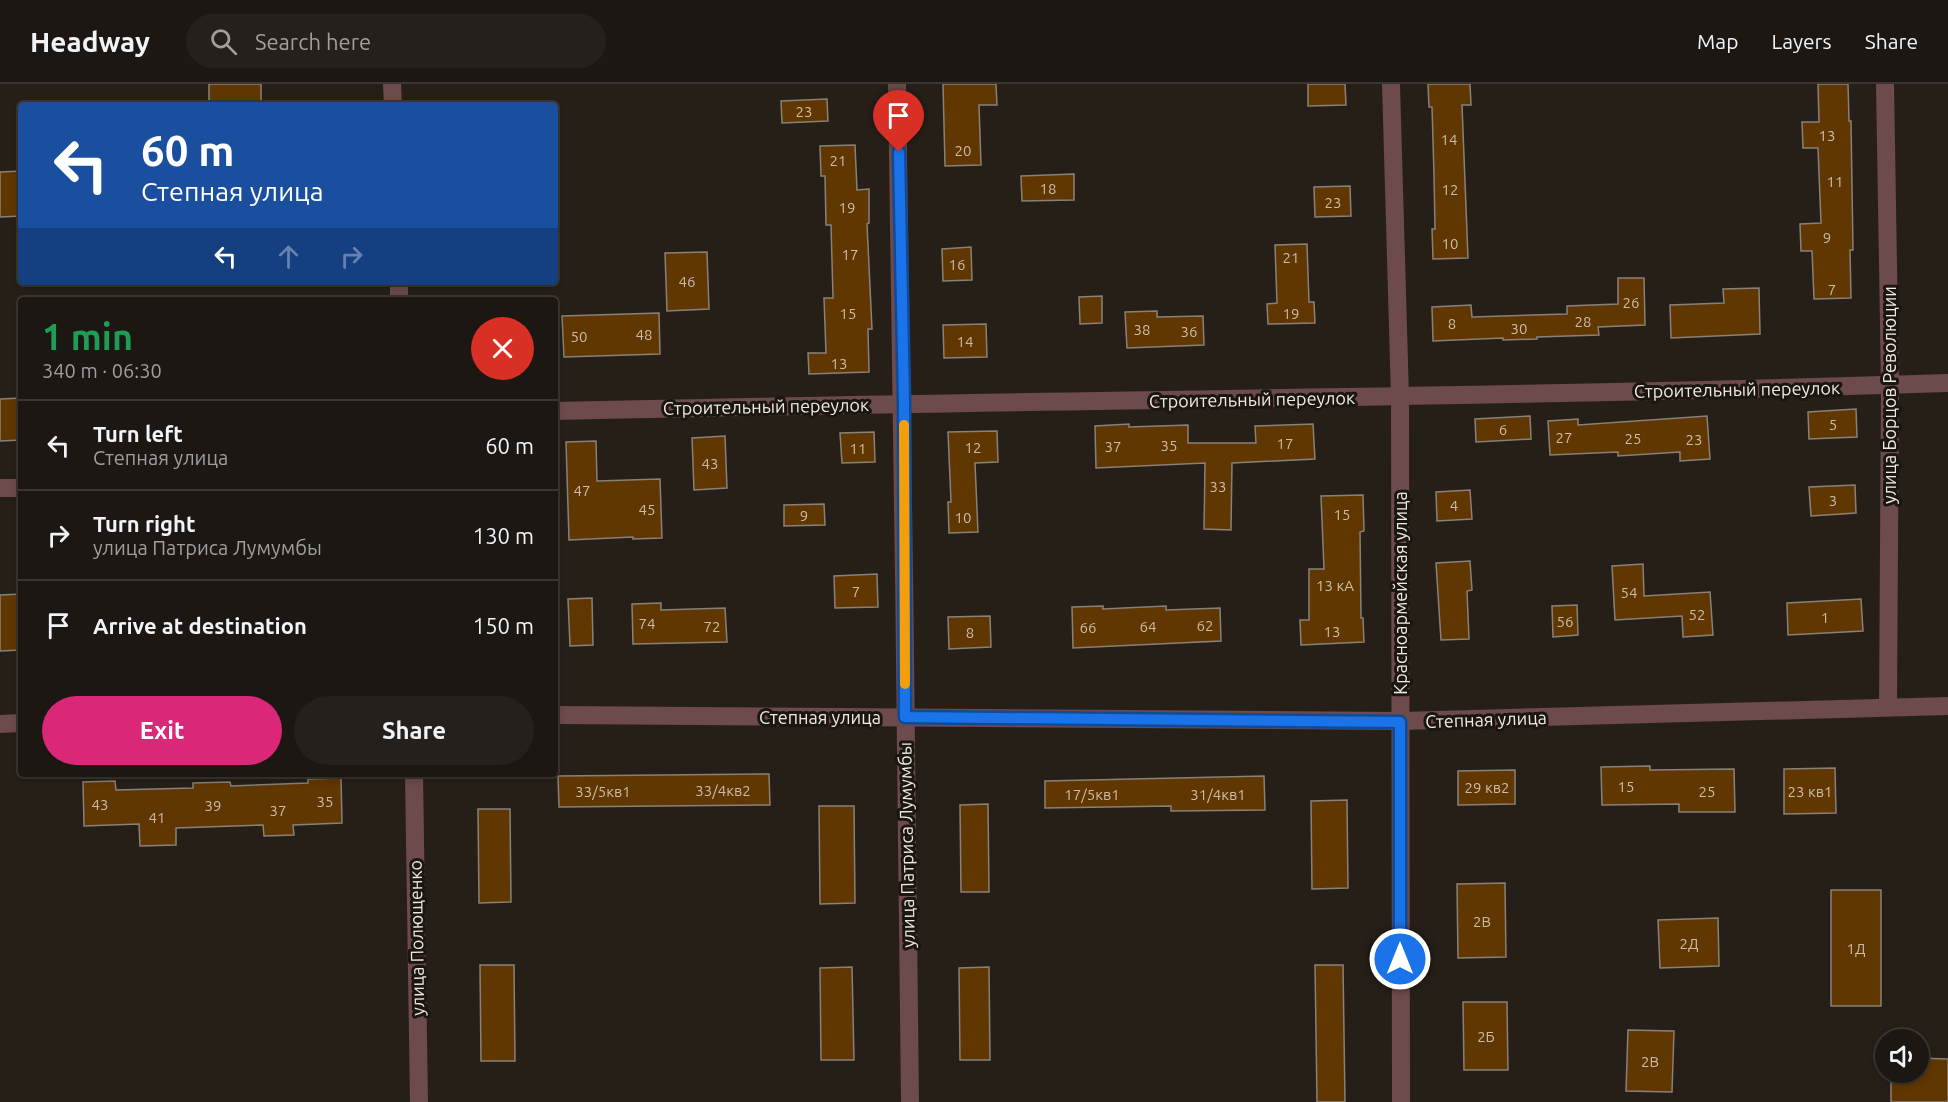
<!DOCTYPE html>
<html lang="en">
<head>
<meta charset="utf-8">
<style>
  body { margin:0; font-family:Ubuntu,sans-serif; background:#25201b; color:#f1f3f6; height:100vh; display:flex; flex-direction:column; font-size:22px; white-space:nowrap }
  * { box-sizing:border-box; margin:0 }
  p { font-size:20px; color:#a09f9f }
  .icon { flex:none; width:33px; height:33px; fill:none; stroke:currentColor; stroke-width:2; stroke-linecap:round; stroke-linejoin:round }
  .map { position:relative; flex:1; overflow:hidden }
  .drawer { position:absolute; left:18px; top:213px; width:540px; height:480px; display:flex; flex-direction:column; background:#1c1712; border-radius:6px; box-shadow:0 3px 9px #0003,0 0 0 2px #3a3632 }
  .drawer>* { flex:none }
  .guide { position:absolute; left:18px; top:18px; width:540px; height:183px; border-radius:6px; box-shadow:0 3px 9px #0003,0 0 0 2px #3a3632; background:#1a4fa0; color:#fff; overflow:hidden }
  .controls { position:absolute; left:1875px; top:945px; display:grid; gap:12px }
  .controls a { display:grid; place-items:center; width:54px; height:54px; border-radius:50%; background:#1c1712; box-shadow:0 3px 9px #0003,0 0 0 2px #3a3632; font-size:30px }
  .pin { position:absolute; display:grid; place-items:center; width:51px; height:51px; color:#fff; margin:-62px -26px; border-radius:50% 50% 50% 0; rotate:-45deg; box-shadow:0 0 6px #0007 }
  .pin .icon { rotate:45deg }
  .me { position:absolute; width:66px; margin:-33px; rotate:0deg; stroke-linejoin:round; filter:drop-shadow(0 0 4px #0008) }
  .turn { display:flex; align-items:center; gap:21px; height:126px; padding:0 24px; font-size:27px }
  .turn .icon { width:78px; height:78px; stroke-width:2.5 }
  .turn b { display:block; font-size:42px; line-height:51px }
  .lanes { display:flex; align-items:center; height:57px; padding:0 24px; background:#0003; justify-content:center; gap:30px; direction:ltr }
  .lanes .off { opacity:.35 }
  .round { display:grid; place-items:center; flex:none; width:63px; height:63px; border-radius:32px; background:#25201b }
  .headline { display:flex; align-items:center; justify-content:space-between; height:102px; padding:0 24px }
  h1 { font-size:36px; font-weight:700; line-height:45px; color:#1e9e55 }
  .cta { display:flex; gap:12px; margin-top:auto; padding:12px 24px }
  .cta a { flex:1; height:69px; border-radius:36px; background:#db2777; color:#fff; font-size:24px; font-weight:700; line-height:69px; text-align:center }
  .cta a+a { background:#25201b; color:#f1f3f6 }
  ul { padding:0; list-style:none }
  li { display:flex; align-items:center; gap:18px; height:90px; padding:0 24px; border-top:2px solid #3a3632 }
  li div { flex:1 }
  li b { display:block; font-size:22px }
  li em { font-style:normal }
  header { display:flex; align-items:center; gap:36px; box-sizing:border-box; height:84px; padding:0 30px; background:#1c1712; border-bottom:2px solid #3a3632 }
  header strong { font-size:28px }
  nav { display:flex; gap:33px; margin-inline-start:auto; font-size:21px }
  .search { width:420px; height:54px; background:#25201b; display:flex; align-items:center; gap:15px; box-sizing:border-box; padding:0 21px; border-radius:33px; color:#a09f9f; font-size:22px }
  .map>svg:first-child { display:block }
</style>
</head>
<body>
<header>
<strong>Headway</strong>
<div class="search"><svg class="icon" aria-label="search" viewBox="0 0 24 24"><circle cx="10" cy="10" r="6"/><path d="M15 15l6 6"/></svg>Search here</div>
<nav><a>Map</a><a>Layers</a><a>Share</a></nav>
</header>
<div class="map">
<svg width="1948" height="1018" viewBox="0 0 1948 1018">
  <rect width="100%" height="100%" fill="#251f18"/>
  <g fill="#613701" stroke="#898179" stroke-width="1.5">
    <rect x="209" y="0" width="52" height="21"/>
    <path d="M943,0H996L997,21H979L981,81L945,82Z"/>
    <path d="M1308,0H1345L1346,21L1308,22Z"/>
    <path d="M1428,0H1470L1471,21H1462L1468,174L1433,175L1432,145H1435L1434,91L1432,23H1429Z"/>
    <path d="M1818,0H1848L1849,37H1851L1853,166H1850L1851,214L1814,215L1812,167H1801L1800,140L1821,139L1818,64H1803L1802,38H1819Z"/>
    <path d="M827,15L828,37L782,39L781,17Z"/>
    <path d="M855,61L857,106L869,105V139L867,140L872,245H868L869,288L809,290L808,269H826L824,214H833L831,141H826L825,92H821L820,62Z"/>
    <path d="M21,87V132L0,133V88Z"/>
    <path d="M1074,90V116L1022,117L1021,92Z"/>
    <path d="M1350,102L1351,132L1315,133L1314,103Z"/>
    <path d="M1307,160L1309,218H1314L1315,239L1268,240L1267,220L1277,219L1275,161Z"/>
    <path d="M971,163L972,196L943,197L942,165Z"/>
    <path d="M707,168L709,225L667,227L665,169Z"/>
    <path d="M1618,194H1644L1645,241L1598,243L1599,251L1537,253V255L1503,256V254L1433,257L1432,223L1471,221L1472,233L1567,230V222L1618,220Z"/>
    <path d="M1759,204L1760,250L1671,254L1670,221L1724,219L1723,205Z"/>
    <path d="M1102,212V239L1080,240L1079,213Z"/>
    <path d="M1157,227V233L1203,232L1204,261L1127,264L1125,228Z"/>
    <path d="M659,229L660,270L564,273L562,232Z"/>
    <path d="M986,240L987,273L944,274L943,241Z"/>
    <path d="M21,314V356L0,357V315Z"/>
    <path d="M1856,325L1857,353L1809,355L1808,328Z"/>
    <path d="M1530,332L1531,355L1476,358L1475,335Z"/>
    <path d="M1707,332L1710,375L1680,377V368L1618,372V368L1550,371L1548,337L1578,335V341Z"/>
    <path d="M1129,340V343L1188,341V359H1256L1255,342L1313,340L1315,375L1232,379L1231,446L1204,445L1205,379L1096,384L1095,342Z"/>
    <path d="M997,347L998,378L975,379L978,448L949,449L948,418H951L948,348Z"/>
    <path d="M874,348L875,378L842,379L840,349Z"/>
    <path d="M725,352L727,404L694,406L692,354Z"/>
    <path d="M596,357L597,397L660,395L662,454L633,455V453L569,456L566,358Z"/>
    <path d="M1855,401L1856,429L1811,432L1809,403Z"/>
    <path d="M1470,406L1472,435L1437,437L1436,408Z"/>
    <path d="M1363,411L1364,447L1360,448L1361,534H1363L1364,558L1301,561L1300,536H1309V485H1324L1321,412Z"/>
    <path d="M824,420L825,441L784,442V421Z"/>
    <path d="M1470,477L1472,506L1467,507L1469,555L1441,556L1436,479Z"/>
    <path d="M1643,480L1644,512L1710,508L1713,551L1683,553L1682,532L1615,536L1612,482Z"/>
    <path d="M877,490L878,523L835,524L834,492Z"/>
    <path d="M21,510V566L0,567V511Z"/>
    <path d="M592,514L593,561L570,562L568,515Z"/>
    <path d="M1861,515L1863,547L1788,551L1787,519Z"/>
    <path d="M661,519V526L725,524L727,558L633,560L632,520Z"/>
    <path d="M1577,521L1578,551L1553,553L1552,522Z"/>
    <path d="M1103,522V525L1166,522V526L1220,524L1221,557L1073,564L1072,523Z"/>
    <path d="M990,532L991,563L949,565L948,533Z"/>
    <path d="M1650,682V686L1734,685L1735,728H1679V720L1602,721L1601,683Z"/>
    <path d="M1835,684L1836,729L1784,730V685Z"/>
    <path d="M1515,686V720L1458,721V687Z"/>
    <path d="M769,690L770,721L559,723L558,692Z"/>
    <path d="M1264,692L1265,726L1171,727V722L1045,724V697Z"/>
    <path d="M341,694L342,739L293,741L294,751L264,752L263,741L176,744V761L140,762L139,740L84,742L83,698L115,697L116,706L193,704V699L230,698L231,702L308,699V695Z"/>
    <path d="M1347,716L1348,804L1312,805L1311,717Z"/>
    <path d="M988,720L989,808H961L960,721Z"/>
    <path d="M819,722H854L855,819L820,820Z"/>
    <path d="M478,725H510L511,818L479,819Z"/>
    <path d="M1505,799L1506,873L1458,874L1457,800Z"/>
    <rect x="1831" y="806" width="50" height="116"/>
    <path d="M1718,834L1719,882L1660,884L1658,836Z"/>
    <path d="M480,881H514L515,977H481Z"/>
    <path d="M1315,881H1343L1345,1018H1317Z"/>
    <path d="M852,883L854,976H821L820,884Z"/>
    <path d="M989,883L990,976H960L959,884Z"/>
    <path d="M1463,918H1507L1508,986H1464Z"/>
    <path d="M1628,946L1674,947L1672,1008L1626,1007Z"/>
    <path d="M1918,974L1948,975V1018H1891V988H1918Z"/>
  </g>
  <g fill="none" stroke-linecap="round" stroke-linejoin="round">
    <g stroke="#6d4a4c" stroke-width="18">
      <path d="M392,0L393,21"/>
      <path d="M897,0C904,339 905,679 910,1018"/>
      <path d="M1391,0L1400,313L1401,1018"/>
      <path d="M1885,0L1890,301L1888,623"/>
      <path d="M399,198V216"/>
      <path d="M555,327C1019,316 1484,314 1948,299"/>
      <path d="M0,404H21"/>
      <path d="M555,631L1400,637L1948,622"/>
      <path d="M0,640L21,639"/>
      <path d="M414,690L419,1018"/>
    </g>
  </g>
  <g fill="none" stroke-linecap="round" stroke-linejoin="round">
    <g stroke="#114b97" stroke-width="15">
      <path id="route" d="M899,68L904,319L905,633L1400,638V875"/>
    </g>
    <use href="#route" stroke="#1a73e8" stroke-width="10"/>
    <path stroke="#f59e0b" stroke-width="10" d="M904,341L905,600"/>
  </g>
  <g text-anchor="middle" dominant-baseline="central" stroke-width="6" stroke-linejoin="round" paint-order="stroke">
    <g font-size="15" fill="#cabcab">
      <text x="804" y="27">23</text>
      <text x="1827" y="51">13</text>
      <text x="1449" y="55">14</text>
      <text x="963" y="66">20</text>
      <text x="838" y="76">21</text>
      <text x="1835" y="97">11</text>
      <text x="1048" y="104">18</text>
      <text x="1450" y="105">12</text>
      <text x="1333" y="118">23</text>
      <text x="847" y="123">19</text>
      <text x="1827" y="153">9</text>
      <text x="1450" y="159">10</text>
      <text x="850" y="170">17</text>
      <text x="1291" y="173">21</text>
      <text x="957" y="180">16</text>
      <text x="687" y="197">46</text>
      <text x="1832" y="205">7</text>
      <text x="1631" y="218">26</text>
      <text x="848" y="229">15</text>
      <text x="1291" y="229">19</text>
      <text x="1583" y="237">28</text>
      <text x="1452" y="239">8</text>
      <text x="1519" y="244">30</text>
      <text x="1142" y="245">38</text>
      <text x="1189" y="247">36</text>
      <text x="644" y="250">48</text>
      <text x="579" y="252">50</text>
      <text x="965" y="257">14</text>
      <text x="839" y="279">13</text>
      <text x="1833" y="340">5</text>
      <text x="1503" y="345">6</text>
      <text x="1564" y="353">27</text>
      <text x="1633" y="354">25</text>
      <text x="1694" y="355">23</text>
      <text x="1285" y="359">17</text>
      <text x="1169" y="361">35</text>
      <text x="1113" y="362">37</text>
      <text x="973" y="363">12</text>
      <text x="858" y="364">11</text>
      <text x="710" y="379">43</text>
      <text x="1218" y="402">33</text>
      <text x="582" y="406">47</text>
      <text x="1833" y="416">3</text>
      <text x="1454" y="421">4</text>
      <text x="647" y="425">45</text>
      <text x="1342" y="430">15</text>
      <text x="804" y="431">9</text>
      <text x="963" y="433">10</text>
      <text x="1335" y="501">13 кА</text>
      <text x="856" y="507">7</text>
      <text x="1629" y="508">54</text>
      <text x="1697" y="530">52</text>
      <text x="1825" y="533">1</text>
      <text x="1565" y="537">56</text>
      <text x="647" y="539">74</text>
      <text x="1205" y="541">62</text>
      <text x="712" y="542">72</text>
      <text x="1148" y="542">64</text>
      <text x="1088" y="543">66</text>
      <text x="1332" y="547">13</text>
      <text x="970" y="548">8</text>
      <text x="1626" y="702">15</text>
      <text x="1487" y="703">29 кв2</text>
      <text x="723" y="706">33/4кв2</text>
      <text x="603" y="707">33/5кв1</text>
      <text x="1707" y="707">25</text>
      <text x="1810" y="707">23 кв1</text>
      <text x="1092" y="710">17/5кв1</text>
      <text x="1218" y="710">31/4кв1</text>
      <text x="325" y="717">35</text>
      <text x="100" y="720">43</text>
      <text x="213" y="721">39</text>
      <text x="278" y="726">37</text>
      <text x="157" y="733">41</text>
      <text x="1482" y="837">2В</text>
      <text x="1689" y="859">2Д</text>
      <text x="1856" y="864">1Д</text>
      <text x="1486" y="952">2Б</text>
      <text x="1650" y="977">2В</text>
    </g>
    <g font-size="18" fill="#ede9e4" stroke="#1b160f">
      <text transform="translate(1737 305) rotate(-1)">Строительный переулок</text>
      <text transform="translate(1889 311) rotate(-90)">улица Борцов Революции</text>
      <text transform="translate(1252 315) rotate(-1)">Строительный переулок</text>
      <text transform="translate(766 322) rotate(-1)">Строительный переулок</text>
      <text transform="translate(1400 509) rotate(-90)">Красноармейская улица</text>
      <text x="820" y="633">Степная улица</text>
      <text transform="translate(1486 635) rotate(-2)">Степная улица</text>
      <text transform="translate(906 761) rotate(-91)">улица Патриса Лумумбы</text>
      <text transform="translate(416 854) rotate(-91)">улица Полющенко</text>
    </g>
  </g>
</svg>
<div class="controls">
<a><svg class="icon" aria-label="sound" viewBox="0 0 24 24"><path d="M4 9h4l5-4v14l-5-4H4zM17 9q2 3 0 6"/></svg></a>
</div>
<div class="pin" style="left:899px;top:68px;background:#d93025"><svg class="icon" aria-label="arrive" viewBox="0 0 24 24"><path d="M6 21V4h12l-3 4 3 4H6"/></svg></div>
<svg class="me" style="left:1400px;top:875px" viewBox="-20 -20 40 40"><circle r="17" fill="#1a73e8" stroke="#fff" stroke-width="3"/><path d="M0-11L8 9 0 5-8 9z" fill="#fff"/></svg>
<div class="guide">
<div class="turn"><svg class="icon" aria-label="left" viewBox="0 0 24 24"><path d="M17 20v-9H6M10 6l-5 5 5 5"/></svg><div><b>60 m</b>Степная улица</div></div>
<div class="lanes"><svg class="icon" aria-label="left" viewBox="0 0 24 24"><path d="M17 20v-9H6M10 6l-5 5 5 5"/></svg><svg class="icon off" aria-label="ahead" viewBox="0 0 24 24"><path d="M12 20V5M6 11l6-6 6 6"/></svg><svg class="icon off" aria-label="right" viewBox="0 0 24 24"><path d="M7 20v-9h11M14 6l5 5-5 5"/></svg></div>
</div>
<section class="drawer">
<div class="headline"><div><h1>1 min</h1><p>340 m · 06:30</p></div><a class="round" style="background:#d93025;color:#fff"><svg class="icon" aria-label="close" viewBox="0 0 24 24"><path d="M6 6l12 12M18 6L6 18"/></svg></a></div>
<ul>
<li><svg class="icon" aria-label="left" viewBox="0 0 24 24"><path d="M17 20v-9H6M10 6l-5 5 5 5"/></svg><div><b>Turn left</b><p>Степная улица</p></div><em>60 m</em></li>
<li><svg class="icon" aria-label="right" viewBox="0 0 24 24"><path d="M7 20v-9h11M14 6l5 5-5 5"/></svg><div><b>Turn right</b><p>улица Патриса Лумумбы</p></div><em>130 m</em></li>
<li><svg class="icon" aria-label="arrive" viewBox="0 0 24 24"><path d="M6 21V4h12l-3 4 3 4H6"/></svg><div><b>Arrive at destination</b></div><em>150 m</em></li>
</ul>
<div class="cta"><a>Exit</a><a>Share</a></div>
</section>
</div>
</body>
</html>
